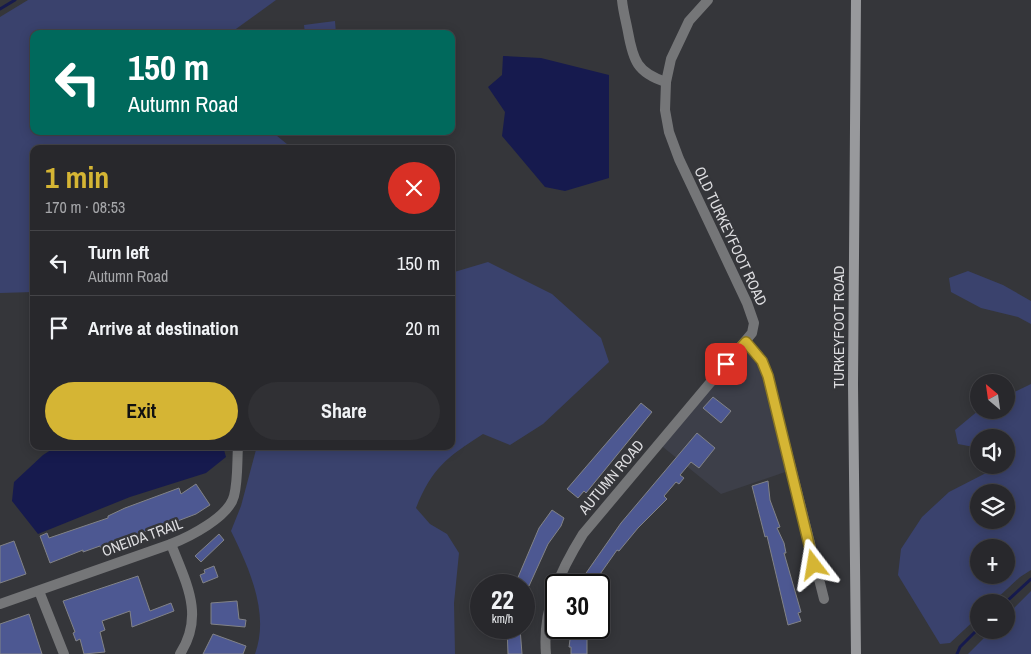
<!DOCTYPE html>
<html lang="en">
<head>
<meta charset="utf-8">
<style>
  body { margin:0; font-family:"Archivo Narrow",sans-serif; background:#303034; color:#f1f3f6; height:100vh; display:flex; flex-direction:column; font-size:19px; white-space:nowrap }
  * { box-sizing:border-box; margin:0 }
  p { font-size:16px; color:#a5a6a9 }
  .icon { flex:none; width:28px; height:28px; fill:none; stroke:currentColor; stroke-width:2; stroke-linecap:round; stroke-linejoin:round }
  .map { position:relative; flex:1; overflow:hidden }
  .drawer { position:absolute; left:30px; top:145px; width:425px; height:305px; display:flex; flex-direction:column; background:#28282c; border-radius:10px; box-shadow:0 2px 12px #0003,0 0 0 1px #444448 }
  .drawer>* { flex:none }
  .hud { position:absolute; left:30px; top:30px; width:425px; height:105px; border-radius:10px; box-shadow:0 2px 12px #0003,0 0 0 1px #444448; background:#00695c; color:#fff; overflow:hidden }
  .needle { width:32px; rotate:331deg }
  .fabs { position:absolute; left:970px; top:374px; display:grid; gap:10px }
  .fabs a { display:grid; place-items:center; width:45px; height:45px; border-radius:50%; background:#28282c; box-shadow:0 2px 12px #0003,0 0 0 1px #444448; font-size:25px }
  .speed { position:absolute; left:470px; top:574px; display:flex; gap:10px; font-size:25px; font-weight:700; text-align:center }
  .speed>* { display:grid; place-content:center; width:65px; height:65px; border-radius:50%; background:#28282c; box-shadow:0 2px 12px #0003,0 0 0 1px #444448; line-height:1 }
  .speed small { font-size:12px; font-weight:400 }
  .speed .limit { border:2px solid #111; border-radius:8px; background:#fff; color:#111 }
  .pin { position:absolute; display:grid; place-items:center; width:42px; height:42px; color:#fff; margin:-21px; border-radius:10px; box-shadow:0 2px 8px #0006 }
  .me { position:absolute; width:55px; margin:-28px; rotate:346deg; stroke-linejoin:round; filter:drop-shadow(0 0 4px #0008) }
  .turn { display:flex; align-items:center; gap:18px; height:105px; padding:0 15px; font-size:22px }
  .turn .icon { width:65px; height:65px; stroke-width:2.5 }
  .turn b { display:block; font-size:35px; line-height:42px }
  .round { display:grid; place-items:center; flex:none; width:52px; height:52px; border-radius:26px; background:#303034 }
  .overview { display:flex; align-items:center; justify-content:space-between; height:85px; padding:0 15px }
  h1 { font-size:30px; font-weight:700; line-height:38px; color:#d5b534 }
  .button { display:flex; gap:10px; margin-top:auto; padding:10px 15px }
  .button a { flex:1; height:58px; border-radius:30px; background:#d5b534; color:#111; font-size:20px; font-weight:700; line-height:58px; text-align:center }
  .button a+a { background:#303034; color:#f1f3f6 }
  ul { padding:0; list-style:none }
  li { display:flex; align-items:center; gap:15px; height:65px; padding:0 15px; border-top:1px solid #444448 }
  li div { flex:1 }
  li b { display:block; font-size:19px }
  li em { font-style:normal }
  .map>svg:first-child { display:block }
</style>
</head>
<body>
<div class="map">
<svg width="1031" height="654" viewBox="0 0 1031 654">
  <rect width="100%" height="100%" fill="#35363a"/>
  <path fill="#3d3f49" d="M746,342L756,351L791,470L721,494L658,443Z"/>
  <g fill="#3a426d" fill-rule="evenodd">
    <path d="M28,0H276L229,34H34V131H271L293,149H34V292L0,293V17Z"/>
    <path d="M335,21L336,34H305L304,25Z"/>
    <path d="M488,262L552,294L601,338L609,362L543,424L510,445L483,434C447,457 432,468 416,508L430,524L447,534L459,553L454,603L455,654H255C270,613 249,568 231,531L241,506L257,446H451V273Z"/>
    <path d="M968,271L1003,285L1031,301V324L1018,317L981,308L951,292L949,278Z"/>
    <path d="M1031,384V570L1020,577L993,602H979V616L950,643L940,644L898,575L901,549L922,517L949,492L986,473L988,465H1006V438H979V448L958,444L955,430L979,410H1006V396ZM979,492H1006V520H979ZM979,548H1006V575H979Z"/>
    <path d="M1031,591V654H968L992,630H1006V616Z"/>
  </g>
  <g fill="#161a4e">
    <path d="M503,56L541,58L609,75V178L565,191L545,187L502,136L505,112L488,87L502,75Z"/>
    <path d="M57,446H223L226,457L206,473L130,497L38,534L12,501L14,482L43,455Z"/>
  </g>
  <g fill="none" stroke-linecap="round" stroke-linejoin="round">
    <g stroke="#161a4e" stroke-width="3">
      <path d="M0,9L15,0"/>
      <path d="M1006,602L1031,579"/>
      <path d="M957,654L960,647L979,628"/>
    </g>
  </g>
  <g fill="#4d5892" stroke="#828387">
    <path d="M713,397L731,411L721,423L703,408Z"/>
    <path d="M641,403L652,412L586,493L584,491L578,498L567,489Z"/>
    <path d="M697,433L715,448L699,468L691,462L680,475L684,478L679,484L676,482L664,496L667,499L638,528L619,551L617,550L598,577L600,578L597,585H577L582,575L584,576L621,523Z"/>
    <path d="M768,481L770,500L780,527L777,528L784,543L786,553H784L801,612L798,613L801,621L788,625L767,536L765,537L752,486Z"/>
    <path d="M196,484L210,505L196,514L167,525L124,538L101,548L100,546L83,552V550L50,563L40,536L47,533L49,538L108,518V516L125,508L179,488L181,494Z"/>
    <path d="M552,510L564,518L561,526L548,544L529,586L516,582L539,528Z"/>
    <path d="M219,534L224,540L201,562L195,556Z"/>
    <path d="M14,541L26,574L0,583V546Z"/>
    <path d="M214,566L218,577L203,583L200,575L205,573L204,570Z"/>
    <path d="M138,576L150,611L171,603L174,611L132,627L130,611L102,621L105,630L100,632L105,652L84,654L80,639L76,641L73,633L75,632L63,601Z"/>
    <path d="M237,601L239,619L246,620L245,627L211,624V603Z"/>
    <path d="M29,614L42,654H0V624Z"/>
    <path d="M507,628H520L522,654H508Z"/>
    <path d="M571,632H587V654H571V647H569Z"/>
    <path d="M213,634L246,646L243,654H203Z"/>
  </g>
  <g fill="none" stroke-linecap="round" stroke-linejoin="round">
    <g stroke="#757678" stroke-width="10">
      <path d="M622,0C623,11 626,21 628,32C633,60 637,73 666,82"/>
      <path d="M746,342L762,361L768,376L824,599"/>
      <path d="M171,544C186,583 205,615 180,654"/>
      <path d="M39,591L64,654"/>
      <path d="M0,604L171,544C189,537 229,517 234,496C238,481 237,462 238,446"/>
      <path d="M546,654C542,609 560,571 583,534L752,333L754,323L747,303L679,159L669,132L665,110L666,82L671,59L689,21L708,0"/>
    </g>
    <path stroke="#98999c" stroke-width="10" d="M856,654L853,384L856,0"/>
  </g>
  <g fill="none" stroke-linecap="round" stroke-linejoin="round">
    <g stroke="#8a7622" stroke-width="12">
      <path id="route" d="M726,364L746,342L762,361L768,376L814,565"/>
    </g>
    <use href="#route" stroke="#d5b534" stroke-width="9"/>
  </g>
  <g text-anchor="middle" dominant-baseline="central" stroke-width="5" stroke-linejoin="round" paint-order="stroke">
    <g font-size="15" fill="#dddde0" stroke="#35363a">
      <text transform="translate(731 236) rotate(65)">OLD TURKEYFOOT ROAD</text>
      <text transform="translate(838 327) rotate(-90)">TURKEYFOOT ROAD</text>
      <text transform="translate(611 477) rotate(-50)">AUTUMN ROAD</text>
      <text transform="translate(142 537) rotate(-20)">ONEIDA TRAIL</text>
    </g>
  </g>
</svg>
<div class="fabs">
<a><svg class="needle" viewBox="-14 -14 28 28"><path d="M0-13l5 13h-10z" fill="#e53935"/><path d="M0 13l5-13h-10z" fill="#a5a6a9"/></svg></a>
<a><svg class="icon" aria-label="sound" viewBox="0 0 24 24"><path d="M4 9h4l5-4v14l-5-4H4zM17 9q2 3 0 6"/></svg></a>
<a><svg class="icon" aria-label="layers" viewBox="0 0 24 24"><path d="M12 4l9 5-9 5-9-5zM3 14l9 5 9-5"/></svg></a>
<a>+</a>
<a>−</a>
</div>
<div class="speed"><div>22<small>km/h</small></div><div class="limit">30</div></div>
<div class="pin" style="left:726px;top:364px;background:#d93025"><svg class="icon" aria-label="arrive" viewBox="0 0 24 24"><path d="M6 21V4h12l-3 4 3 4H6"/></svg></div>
<svg class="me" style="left:814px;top:565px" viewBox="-20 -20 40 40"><path d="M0-17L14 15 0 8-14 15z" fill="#d5b534" stroke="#fff" stroke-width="4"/></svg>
<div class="hud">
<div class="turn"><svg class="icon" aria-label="left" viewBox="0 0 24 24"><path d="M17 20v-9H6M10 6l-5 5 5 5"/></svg><div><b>150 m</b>Autumn Road</div></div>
</div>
<section class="drawer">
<div class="overview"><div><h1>1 min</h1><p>170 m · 08:53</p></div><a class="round" style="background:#d93025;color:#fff"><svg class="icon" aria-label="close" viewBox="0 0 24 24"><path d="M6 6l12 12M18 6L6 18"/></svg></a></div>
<ul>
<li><svg class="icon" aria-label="left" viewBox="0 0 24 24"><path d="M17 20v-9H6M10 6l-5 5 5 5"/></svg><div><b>Turn left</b><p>Autumn Road</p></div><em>150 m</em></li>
<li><svg class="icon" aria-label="arrive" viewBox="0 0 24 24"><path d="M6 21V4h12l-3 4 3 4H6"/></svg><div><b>Arrive at destination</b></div><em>20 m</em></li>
</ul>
<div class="button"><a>Exit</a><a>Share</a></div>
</section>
</div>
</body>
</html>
